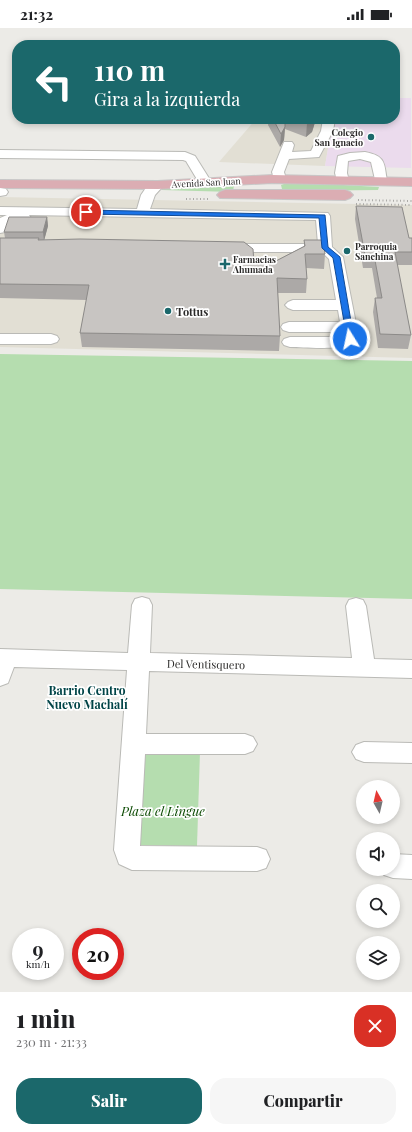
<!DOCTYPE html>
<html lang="es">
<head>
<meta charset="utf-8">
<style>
  body { margin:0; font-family:"Playfair Display",serif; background:#f6f6f6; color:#202124; height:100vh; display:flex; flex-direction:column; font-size:15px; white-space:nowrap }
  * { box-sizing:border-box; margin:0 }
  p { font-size:13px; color:#757577 }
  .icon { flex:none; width:22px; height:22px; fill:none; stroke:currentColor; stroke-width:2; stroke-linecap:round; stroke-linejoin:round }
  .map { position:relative; height:964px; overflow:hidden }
  .panel { display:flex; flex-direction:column; background:#fff; flex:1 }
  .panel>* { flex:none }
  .banner { position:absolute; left:12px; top:12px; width:388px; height:84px; border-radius:16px; box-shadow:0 2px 6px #0003; background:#1b686b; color:#fff; overflow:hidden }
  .needle { width:26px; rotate:352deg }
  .tools { position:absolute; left:356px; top:752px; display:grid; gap:8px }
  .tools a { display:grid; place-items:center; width:44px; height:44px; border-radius:50%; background:#fff; box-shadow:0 2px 6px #0003; font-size:20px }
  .speed { position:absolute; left:12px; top:900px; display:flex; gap:8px; font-size:20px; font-weight:700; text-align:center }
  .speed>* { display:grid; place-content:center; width:52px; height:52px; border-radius:50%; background:#fff; box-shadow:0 2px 6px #0003; line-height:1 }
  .speed small { font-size:10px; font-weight:400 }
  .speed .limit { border:6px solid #d22; background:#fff; color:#111 }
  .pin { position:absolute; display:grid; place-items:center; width:34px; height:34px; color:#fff; margin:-17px; border:2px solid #fff; border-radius:50%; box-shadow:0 1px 4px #0007 }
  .me { position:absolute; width:44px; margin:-22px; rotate:350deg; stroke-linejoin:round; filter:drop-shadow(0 0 3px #0008) }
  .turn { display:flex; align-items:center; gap:14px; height:84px; padding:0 16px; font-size:18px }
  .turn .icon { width:52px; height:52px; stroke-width:2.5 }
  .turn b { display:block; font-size:28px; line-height:34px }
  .round { display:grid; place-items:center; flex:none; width:42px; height:42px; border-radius:16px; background:#f6f6f6 }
  .headline { display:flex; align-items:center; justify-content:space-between; height:68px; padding:0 16px }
  h1 { font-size:24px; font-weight:800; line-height:30px }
  .cta { display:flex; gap:8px; margin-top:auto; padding:8px 16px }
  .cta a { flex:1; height:46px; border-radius:16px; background:#1b686b; color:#fff; font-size:16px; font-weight:800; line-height:46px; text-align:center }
  .cta a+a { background:#f6f6f6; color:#202124 }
  .status { display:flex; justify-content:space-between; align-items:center; height:28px; padding:0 20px; background:#fff; direction:ltr }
  .status svg { height:11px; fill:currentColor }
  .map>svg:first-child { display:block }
</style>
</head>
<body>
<div class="status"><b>21:32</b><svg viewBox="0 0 49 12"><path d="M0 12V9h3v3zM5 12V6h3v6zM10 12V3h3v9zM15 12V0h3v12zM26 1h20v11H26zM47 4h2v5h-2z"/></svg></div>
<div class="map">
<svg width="412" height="964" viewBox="0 0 412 964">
  <rect width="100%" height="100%" fill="#ecebe7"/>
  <g fill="#e2dfd4">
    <path d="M256,91H333L325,138L219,134Z"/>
    <path d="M0,169L412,177V330L0,319Z"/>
  </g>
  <path fill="#ebdbed" d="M395,70H411V140L325,138L333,91H395Z"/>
  <g fill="#b5ddaf">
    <path d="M290,154L379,159L378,162L289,163L282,161L281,157Z"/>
    <path d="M234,157L233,164L162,162V160Z"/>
    <path d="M0,326L412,333V571L0,561Z"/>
    <path d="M132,723L200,724L197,818L125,817Z"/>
  </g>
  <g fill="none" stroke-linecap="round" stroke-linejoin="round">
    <g stroke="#babab6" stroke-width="2">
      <g id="minor">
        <path d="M323,91H335L333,103L319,129L289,131L284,144L286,151L285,154H275L272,144L284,114H292L294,117L292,124L311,123L321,103Z"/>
        <path d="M0,122L185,124L195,128L212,155L206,159L201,158L186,133L183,132L0,130Z"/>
        <path d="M365,124C386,128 384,135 387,153L386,156H376L371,134L360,131L348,133L347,145L349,153L348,156H338L335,145L338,128L350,125Z"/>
        <path d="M155,153L163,154L164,157L155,167L150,181L328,185L330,188L332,219L343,229L359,311C350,324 305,319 290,319L284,317L282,314L284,311L290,309H343L342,304H289L283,302L281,299L283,296L289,294H340L338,282H293L288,280L285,277L288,274L293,272H336L329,231L322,224H227L222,223L220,220L222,217L227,216H318L316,192L29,187L31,190L29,193L8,196L5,204L0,205V190L7,187H0V179L137,181L141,167L150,154Z"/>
        <path d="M0,160L6,161L8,164L6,167L0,168Z"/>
        <path d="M0,306H51L57,308L59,311L57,314L51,316H0Z"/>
        <path d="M142,569L149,571L152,577L150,625L352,630L346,578L349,572L356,570L363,572L366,578L374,631L412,632V650L149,643L146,706H245L253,709L257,716L253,723L245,726H145L140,818L257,819L266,822L270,831L266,840L257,843L132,842L119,836L114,822L127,642L14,639L8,655L0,658V621L128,625L132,577L135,571Z"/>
        <path d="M364,714L412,715V735L364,734L356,731L352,724L356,717Z"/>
        <path d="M393,826L412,827V851L393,850L384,847L381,841H393Z"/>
      </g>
    </g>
    <g stroke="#c8c7c7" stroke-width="2">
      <g id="major">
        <path d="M272,147L412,150V158L272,155L158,161L0,160V152L158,153Z"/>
        <path d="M225,162H345L350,164L353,167L350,170L345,172L220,170L217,167L220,164Z"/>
      </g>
    </g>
    <g stroke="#abaaa7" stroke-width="2" stroke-dasharray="1 2.5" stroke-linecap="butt">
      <path d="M186,171H209"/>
      <path d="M358,172L412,173"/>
      <path d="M356,176L412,177"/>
    </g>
    <use href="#minor" fill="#fff" fill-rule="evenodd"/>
    <use href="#major" fill="#dbadb3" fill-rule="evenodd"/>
  </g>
  <g fill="#aca9a7">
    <path d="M269,91H316L312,104L306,109L285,101L284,112L280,119L268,97Z"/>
    <path d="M356,178L409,210H412V237H397L411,307L408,321L378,320L373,284L375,270H377L372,240H363L355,191Z"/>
    <path d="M47,189L48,198L44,212L254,235H272L304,218V212L325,226L324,241L306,240L307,251L306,265H278L280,308L279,323L82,319L80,305L87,272L0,270V210H5L4,204Z"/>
  </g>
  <g fill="#8c8a88">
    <path d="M313,91H316L312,104L306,109L307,95Z"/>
    <path d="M285,99L284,112L280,119L281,106Z"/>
    <path d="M47,189L48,198L44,213L43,204Z"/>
  </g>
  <g fill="#c8c5c2" stroke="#8c8a88">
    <path d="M273,91H285V99L281,106Z"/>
    <path d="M294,91H313L307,95Z"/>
    <path d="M356,178L402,179L409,210H412V224H395L411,307L380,306L375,270H382L374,227H365Z"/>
    <path d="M9,189H47L43,204H4Z"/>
    <path d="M0,210H39L38,212L80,211L244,214L253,221L254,235H272L305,218L304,212H323L325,226H305L307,251L277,250L280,308L80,305L89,257L0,256Z"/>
  </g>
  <path fill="#1a73e8" stroke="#114b97" d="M86,182L325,187L328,219L340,229L354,311L350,313L347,311L333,230L322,220L319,190L84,186L83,184Z"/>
  <g fill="#1b686b" stroke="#fff" stroke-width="1.5">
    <circle cx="371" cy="109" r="4"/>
    <circle cx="347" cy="223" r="4"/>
    <path d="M223 230h4v4h4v4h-4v4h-4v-4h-4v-4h4z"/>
    <circle cx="168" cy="283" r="4"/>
  </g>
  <g text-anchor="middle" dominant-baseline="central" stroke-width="3.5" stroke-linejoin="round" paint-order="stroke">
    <g font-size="9" font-weight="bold" fill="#2a2928" stroke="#fff" text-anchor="start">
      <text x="363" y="104" text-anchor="end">Colegio<tspan x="363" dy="10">San Ignacio</tspan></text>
      <text x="355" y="218">Parroquia<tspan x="355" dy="10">Sanchina</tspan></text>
      <text x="233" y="231">Farmacias<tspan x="233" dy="10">Ahumada</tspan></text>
    </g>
    <g font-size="9" fill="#2a2928" stroke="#fff">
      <text transform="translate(206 154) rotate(-3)">Avenida San Juan</text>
    </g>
    <g font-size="11" font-weight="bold" fill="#2a2928" stroke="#fff" text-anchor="start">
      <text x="176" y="283">Tottus</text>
    </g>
    <g font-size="11" fill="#2a2928" stroke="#fff">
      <text transform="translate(206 636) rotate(1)">Del Ventisquero</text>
    </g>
    <g font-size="12" font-weight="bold" fill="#004447" stroke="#fff">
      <text x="87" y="662">Barrio Centro<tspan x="87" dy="14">Nuevo Machalí</tspan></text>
    </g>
    <g font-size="13" font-style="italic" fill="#0c4b03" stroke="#fff">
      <text x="163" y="782">Plaza el Lingue</text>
    </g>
  </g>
</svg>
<div class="tools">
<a><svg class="needle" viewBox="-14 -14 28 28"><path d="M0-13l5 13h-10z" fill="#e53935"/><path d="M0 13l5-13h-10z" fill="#757577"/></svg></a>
<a><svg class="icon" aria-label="sound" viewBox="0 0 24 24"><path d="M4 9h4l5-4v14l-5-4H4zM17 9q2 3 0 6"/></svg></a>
<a><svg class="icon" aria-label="search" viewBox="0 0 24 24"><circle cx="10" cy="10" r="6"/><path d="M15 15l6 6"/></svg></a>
<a><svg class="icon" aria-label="layers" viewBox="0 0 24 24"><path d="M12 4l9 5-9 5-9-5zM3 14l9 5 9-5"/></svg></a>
</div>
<div class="speed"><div>9<small>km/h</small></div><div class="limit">20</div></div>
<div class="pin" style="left:86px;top:184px;background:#d93025"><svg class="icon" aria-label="arrive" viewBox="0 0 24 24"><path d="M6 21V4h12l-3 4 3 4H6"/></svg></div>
<svg class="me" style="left:350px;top:311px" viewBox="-20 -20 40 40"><circle r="17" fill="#1a73e8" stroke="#fff" stroke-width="3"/><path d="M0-11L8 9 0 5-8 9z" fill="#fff"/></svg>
<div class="banner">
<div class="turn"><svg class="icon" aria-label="left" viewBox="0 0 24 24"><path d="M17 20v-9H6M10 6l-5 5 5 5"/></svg><div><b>110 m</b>Gira a la izquierda</div></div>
</div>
</div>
<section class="panel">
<div class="headline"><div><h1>1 min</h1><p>230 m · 21:33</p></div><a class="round" style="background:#d93025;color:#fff"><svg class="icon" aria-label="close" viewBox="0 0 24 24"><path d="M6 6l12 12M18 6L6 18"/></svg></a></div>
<div class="cta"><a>Salir</a><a>Compartir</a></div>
</section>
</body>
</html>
